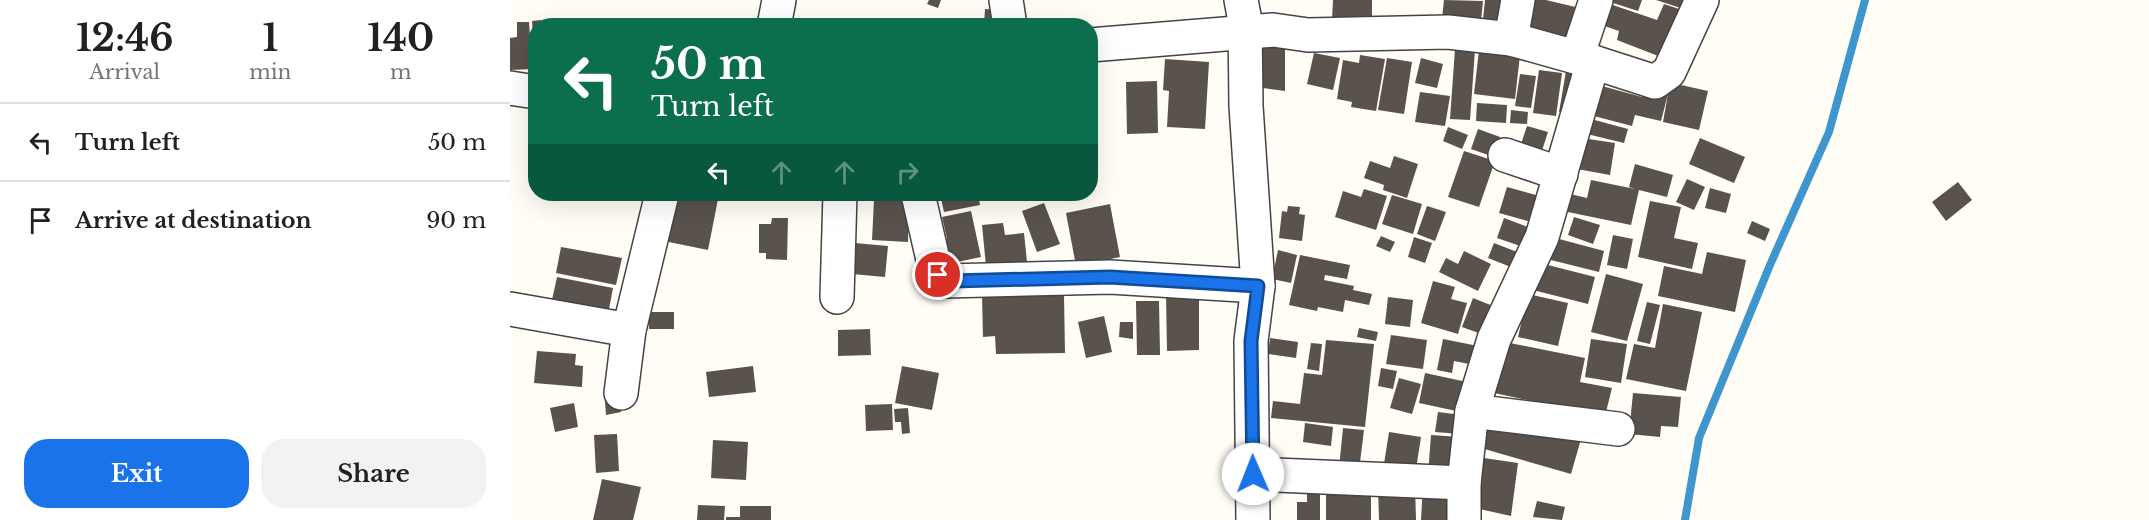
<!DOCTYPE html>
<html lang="en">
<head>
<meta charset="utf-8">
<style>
  body { margin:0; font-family:"Libre Baskerville",serif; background:#f2f2f2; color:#202124; height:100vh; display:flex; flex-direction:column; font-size:22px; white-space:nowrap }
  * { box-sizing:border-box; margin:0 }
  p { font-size:20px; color:#757577 }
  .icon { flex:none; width:33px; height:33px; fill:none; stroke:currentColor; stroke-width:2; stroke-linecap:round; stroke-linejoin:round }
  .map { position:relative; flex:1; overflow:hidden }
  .drawer { display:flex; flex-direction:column; background:#fff; width:510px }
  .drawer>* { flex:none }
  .guide { position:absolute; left:18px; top:18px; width:570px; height:183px; border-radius:24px; box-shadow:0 6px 24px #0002; background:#0b6e4f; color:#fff; overflow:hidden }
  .pin { position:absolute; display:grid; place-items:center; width:51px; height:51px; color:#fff; margin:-26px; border:3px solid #fff; border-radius:50%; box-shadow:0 2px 6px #0007 }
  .me { position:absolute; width:66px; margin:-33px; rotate:359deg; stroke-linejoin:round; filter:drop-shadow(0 0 4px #0008) }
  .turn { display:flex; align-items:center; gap:21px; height:126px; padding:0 24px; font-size:27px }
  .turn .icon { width:78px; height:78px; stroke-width:2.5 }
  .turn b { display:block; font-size:42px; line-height:51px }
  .lanes { display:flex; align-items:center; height:57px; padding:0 24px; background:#0003; justify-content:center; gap:30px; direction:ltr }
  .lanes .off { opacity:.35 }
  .eta { display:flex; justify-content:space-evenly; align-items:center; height:102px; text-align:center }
  .eta b { font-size:36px; font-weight:800; line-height:42px }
  .button { display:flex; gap:12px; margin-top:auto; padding:12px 24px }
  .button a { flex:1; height:69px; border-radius:24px; background:#1a73e8; color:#fff; font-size:24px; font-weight:800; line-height:69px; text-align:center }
  .button a+a { background:#f2f2f2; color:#202124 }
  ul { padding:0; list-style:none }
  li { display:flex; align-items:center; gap:18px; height:78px; padding:0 24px; border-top:2px solid #e0e0e0 }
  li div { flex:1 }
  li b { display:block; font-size:22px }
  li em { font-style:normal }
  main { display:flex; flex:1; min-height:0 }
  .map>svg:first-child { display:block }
</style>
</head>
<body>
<main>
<section class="drawer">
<div class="eta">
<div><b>12:46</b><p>Arrival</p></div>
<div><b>1</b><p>min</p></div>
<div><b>140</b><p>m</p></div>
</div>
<ul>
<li><svg class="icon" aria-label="left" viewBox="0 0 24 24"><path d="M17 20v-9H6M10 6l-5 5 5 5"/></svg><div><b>Turn left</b></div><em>50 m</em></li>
<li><svg class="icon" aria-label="arrive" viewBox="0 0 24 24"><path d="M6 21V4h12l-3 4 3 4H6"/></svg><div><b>Arrive at destination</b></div><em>90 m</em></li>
</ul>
<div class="button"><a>Exit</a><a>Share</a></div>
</section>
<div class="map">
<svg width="1639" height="520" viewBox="0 0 1639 520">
  <rect width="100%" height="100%" fill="#fffdf5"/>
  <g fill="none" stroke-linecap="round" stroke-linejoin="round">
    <path stroke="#3f96cf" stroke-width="8" d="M1175,520L1189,438L1260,265L1319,132L1355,0"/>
  </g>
  <g fill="#5a524d">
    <path d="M419,0H431L428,8L417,4Z"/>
    <path d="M823,0H862V21L822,20Z"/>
    <path d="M934,0L973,1L970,31L931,28Z"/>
    <path d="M975,0H1002L999,31L972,29Z"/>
    <path d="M1015,0H1036L1078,10L1067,53L1005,37Z"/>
    <path d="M1088,0L1147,20L1154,4L1178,12L1161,61L1107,40L1109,31L1080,21Z"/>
    <path d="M1094,0H1132L1128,11Z"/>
    <path d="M1146,0H1184L1180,11Z"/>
    <path d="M475,9L489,10L488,26H474Z"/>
    <rect x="114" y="19" width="15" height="7"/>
    <path d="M31,20V26H26L24,49L22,21Z"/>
    <path d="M7,22H19L22,69L0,70V38L7,37Z"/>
    <path d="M743,44L775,45V91L746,87Z"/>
    <path d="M945,49L965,50L960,120L940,119Z"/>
    <path d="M969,50L1010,55L1005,99L964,94Z"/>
    <path d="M804,53L830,58L823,90L797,84Z"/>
    <path d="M850,55L875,59L866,111L841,107L842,102L827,99L833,60L849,63Z"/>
    <path d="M877,58L902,62L894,114L868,110Z"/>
    <path d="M911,58L933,64L927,88L905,83Z"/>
    <path d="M655,59L699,62L695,129L657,127L659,91L653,90Z"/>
    <path d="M1029,70L1052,73L1046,116L1023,113Z"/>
    <path d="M1056,71L1074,74L1066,115L1049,112Z"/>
    <path d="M1010,74L1026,76L1021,108L1005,106Z"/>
    <path d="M647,81L648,133L617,134L616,82Z"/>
    <path d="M1136,83H1162L1198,91L1189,130L1153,122L1158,94L1151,121L1125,115L1122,126L1084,116L1092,86L1132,97Z"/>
    <path d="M910,92L940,96L935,126L905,122Z"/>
    <path d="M967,103L997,105L996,123L966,121Z"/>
    <path d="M1001,110L1018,112L1017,124L1000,123Z"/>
    <path d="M1081,119L1118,129L1114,143L1077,134Z"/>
    <path d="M1017,126L1038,132L1028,163L1007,156Z"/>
    <path d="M938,127L958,135L952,149L933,141Z"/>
    <path d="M968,129L990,137L984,157L961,149Z"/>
    <path d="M1072,138L1105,143L1100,175L1067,169Z"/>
    <path d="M1190,138L1235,157L1224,183L1179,164Z"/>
    <path d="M954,151L985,161L969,207L938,197Z"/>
    <path d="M884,156L908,164L897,198L873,190L874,185L854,178L860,161L880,168Z"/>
    <path d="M1125,164L1163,175L1157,197L1129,190L1121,225L1053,211L1056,193L1077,198L1081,180L1125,189L1119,187Z"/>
    <path d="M1177,179L1195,187L1184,210L1166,202Z"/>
    <path d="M1448,182L1462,200L1436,221L1422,202Z"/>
    <path d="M997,187L1037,198L1029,224L989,213Z"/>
    <path d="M1200,188L1221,194L1216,213L1195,208Z"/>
    <path d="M854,189L877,196L866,230L825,217L833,191L851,197Z"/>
    <path d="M158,194H209L198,250L149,240Z"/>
    <path d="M430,194H468L470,205L434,212Z"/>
    <path d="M882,195L912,204L903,234L872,224Z"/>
    <path d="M399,199L398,242L362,240L364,200Z"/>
    <path d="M1140,201L1171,207L1164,238L1188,243L1182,269L1128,257Z"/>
    <path d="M534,203L550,244L527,252L512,211Z"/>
    <path d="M600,204L610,257L566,266L556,213Z"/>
    <path d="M778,206L790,207L789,214L795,215L792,241L769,238L772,211L777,212Z"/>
    <path d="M917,206L936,212L925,241L907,234Z"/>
    <path d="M461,211L471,257L433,265L428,241L437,239L432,217Z"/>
    <path d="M1064,217L1090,225L1083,244L1058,235Z"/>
    <path d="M262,218H278L277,260L256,259V253H249V224H261Z"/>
    <path d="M994,218L1026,230L1019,249L987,238Z"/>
    <path d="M1242,221L1260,229L1255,241L1237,233Z"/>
    <path d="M493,223L495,235L514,233L517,262L476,266L472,225Z"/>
    <path d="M1103,235L1123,239L1117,269L1097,265Z"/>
    <path d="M871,236L885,242L880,252L866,246Z"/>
    <path d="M1038,236L1094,251L1089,272L1033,258Z"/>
    <path d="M904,237L922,243L915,263L898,257Z"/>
    <path d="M345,243L378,246L375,277L342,274Z"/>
    <path d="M984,243L1017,256L1011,271L978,258Z"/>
    <path d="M51,247L112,258L106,285L46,273Z"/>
    <path d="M768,250L787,255L781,283L762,279Z"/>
    <path d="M954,251L981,264L968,291L929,272L936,258L948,264Z"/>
    <path d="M1197,252L1236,260L1225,312L1148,296L1154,266L1192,274Z"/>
    <path d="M790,255L840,265L837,279L815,275L814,280L844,286L843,290L862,294L859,305L835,300L833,312L808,307L807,311L779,305Z"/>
    <path d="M1030,263L1085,277L1078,304L1023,290Z"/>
    <path d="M1096,274L1133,284L1117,341L1081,332Z"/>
    <path d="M47,277L103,288L97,320L40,309Z"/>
    <path d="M923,281L945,287L941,299L957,303L948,334L911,323Z"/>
    <path d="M1018,294L1058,303L1048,346L1008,337Z"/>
    <path d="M554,295L555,353L486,354L485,336L473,337L472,296Z"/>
    <path d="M656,295H689V350L657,351Z"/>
    <path d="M878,297L903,300L900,327L875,324Z"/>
    <path d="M963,298L988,308L977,336L952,327Z"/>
    <path d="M626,301H649L650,355H627Z"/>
    <path d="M1137,302L1150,305L1140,344L1127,341Z"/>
    <path d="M1153,304L1192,312L1176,391L1116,379L1124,344L1145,348Z"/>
    <rect x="139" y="312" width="25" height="17"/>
    <path d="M594,316L602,352L576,358L568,322Z"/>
    <path d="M610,322H623V339L609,337Z"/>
    <path d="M849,328L868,332L866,341L847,337Z"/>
    <path d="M360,329L361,355L328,356V330Z"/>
    <path d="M881,335L917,340L913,369L876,364Z"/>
    <path d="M760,338L788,342L786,358L758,354Z"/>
    <path d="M933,339L968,346L964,365L944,361L942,373L927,370Z"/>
    <path d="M1081,339L1117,344L1111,383L1075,377Z"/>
    <path d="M816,340L864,344L855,427L761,418L763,401L790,404L794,373L812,375Z"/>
    <path d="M995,342L1075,358L1070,382L1102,388L1095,416L984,393Z"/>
    <path d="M801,343L812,344L809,371L797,369Z"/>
    <path d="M27,351L66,354L65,365L73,366L72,387L24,383Z"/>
    <path d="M243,366L246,392L199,397L196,372Z"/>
    <path d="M392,366L429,373L422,410L385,403Z"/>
    <path d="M871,368L887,371L883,389L868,386Z"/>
    <path d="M915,373L957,382L951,412L909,403Z"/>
    <path d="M889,378L911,384L902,414L880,408Z"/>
    <path d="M1123,393L1171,397L1168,427L1151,426L1150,437L1119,434Z"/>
    <path d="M109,399L111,412L96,415L95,401Z"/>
    <path d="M64,403L68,427L45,432L40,408Z"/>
    <path d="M382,404L383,430L356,431L355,405Z"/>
    <path d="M398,408L400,433L392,434L391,422H385L384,409Z"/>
    <path d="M928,412L952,415L950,434L925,432Z"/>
    <path d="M795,423L823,427L821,446L793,442Z"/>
    <path d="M969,426L991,432L993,427L1071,439L1061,474L964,446Z"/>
    <path d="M833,428L854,430L849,470L829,468Z"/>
    <path d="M879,432L911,437L906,469L874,464Z"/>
    <path d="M107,434L109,471L86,473L84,435Z"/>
    <path d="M921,435L950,437L947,477L918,475Z"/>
    <path d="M203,440L238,442L236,480L201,478Z"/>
    <path d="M967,457L1008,463L1001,516L965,508Z"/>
    <path d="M92,479L131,487L123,520H83Z"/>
    <path d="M913,484L952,486L950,520H911Z"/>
    <path d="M905,485L906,520H869L868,487Z"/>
    <rect x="816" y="492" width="45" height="28"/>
    <path d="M797,493H810V520H787V502H797Z"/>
    <path d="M1027,501L1055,507L1052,520L1023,517Z"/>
    <path d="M188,505L215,506L214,520H187Z"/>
    <path d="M230,506H261V520H216V517H230Z"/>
  </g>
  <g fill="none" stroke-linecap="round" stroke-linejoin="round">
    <g stroke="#444" stroke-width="36">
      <g id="minor">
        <path d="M496,0L500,26"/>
        <path d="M731,0L735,21L736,106L748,286L741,341L743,520"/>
        <path d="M264,26L269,0"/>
        <path d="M1001,39L1008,0"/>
        <path d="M580,45L763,30L798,35L938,32L1001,39L1083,62L1032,237L984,339L962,411L954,483V520"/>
        <path d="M1067,57L1086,0"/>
        <path d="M1083,62L1145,82L1159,72L1192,0"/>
        <path d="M0,88L26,92"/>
        <path d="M995,155L1051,174"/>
        <path d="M408,194L424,264L427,275L435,281L600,277L748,286"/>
        <path d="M327,297L330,194"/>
        <path d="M0,309L119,330L152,194"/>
        <path d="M111,393L119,330"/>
        <path d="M962,411L1108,429"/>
        <path d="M743,474L954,483"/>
      </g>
    </g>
    <use href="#minor" stroke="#fff" stroke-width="33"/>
  </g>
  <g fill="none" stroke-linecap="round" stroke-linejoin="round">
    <g stroke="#114b97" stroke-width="15">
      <path id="route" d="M428,275L435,280L442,281L600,277L748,286L741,341L743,474"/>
    </g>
    <use href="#route" stroke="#1a73e8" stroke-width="10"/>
  </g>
</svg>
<div class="pin" style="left:428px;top:275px;background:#d93025"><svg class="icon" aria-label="arrive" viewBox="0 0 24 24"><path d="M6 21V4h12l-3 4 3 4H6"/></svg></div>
<svg class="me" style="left:743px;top:474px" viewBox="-20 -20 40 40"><circle r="19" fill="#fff"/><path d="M0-13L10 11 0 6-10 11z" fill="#1a73e8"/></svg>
<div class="guide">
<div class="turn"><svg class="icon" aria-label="left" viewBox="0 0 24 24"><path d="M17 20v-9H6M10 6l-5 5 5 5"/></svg><div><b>50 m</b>Turn left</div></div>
<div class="lanes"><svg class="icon" aria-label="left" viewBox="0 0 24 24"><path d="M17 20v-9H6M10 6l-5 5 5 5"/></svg><svg class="icon off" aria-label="ahead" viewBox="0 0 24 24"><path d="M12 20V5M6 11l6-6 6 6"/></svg><svg class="icon off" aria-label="ahead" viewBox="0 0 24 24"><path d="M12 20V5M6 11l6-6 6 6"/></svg><svg class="icon off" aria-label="right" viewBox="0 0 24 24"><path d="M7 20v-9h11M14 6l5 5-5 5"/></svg></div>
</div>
</div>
</main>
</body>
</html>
